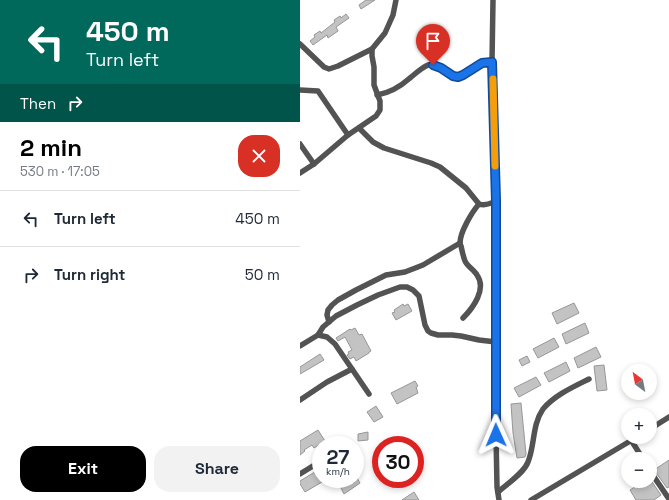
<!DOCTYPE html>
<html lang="en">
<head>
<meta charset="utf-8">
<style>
  body { margin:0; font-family:"Space Grotesk",sans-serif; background:#f2f2f3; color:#1f2937; height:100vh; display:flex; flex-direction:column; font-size:15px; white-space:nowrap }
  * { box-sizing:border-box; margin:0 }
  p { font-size:13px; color:#747a83 }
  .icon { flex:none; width:22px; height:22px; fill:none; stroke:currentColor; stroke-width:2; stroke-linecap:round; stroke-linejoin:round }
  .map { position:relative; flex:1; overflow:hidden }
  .details { display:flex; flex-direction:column; background:#fff; width:300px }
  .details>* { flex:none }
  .guide { background:#00695c; color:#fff; overflow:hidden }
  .needle { width:26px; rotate:328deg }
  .tools { position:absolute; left:321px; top:364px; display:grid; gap:8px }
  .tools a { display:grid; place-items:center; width:36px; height:36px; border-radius:50%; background:#fff; box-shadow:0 2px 6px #0003; font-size:20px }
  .speed { position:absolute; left:12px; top:436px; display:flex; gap:8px; font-size:20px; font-weight:700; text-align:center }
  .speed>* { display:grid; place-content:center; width:52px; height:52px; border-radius:50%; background:#fff; box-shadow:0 2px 6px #0003; line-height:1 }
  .speed small { font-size:10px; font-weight:400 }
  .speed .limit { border:6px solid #d22; background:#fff; color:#111 }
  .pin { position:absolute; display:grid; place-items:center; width:34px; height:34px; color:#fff; margin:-41px -17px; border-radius:50% 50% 50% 0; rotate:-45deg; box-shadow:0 0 4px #0007 }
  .pin .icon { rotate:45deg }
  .me { position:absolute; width:44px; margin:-22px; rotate:359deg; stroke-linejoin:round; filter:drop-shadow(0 0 3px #0008) }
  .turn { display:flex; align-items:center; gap:14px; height:84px; padding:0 20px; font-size:18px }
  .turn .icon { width:52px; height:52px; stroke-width:2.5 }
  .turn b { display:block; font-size:28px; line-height:34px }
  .then { display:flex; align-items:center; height:38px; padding:0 20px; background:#0003; gap:8px; font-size:15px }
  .round { display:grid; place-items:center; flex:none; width:42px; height:42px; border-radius:16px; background:#f2f2f3 }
  .headline { display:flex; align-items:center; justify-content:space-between; height:68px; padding:0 20px }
  h1 { font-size:24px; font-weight:600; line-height:30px; color:#000 }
  .primary-button { display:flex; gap:8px; margin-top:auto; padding:8px 20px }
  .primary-button a { flex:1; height:46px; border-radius:16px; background:#000; color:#fff; font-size:16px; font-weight:600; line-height:46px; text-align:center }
  .primary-button a+a { background:#f2f2f3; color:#1f2937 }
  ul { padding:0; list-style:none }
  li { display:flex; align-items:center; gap:12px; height:56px; padding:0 20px; border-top:1px solid #e0e1e3 }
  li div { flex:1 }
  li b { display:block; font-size:15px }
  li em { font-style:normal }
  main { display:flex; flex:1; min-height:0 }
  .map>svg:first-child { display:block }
</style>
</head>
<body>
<main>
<section class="details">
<div class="guide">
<div class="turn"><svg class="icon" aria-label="left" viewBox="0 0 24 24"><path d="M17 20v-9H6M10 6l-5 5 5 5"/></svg><div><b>450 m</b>Turn left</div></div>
<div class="then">Then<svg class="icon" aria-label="right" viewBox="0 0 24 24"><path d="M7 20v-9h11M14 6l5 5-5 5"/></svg></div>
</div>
<div class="headline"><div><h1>2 min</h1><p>530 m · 17:05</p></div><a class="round" style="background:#d93025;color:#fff"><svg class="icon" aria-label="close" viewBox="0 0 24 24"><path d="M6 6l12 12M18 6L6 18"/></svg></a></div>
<ul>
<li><svg class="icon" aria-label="left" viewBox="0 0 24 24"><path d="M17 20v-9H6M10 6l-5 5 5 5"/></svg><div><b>Turn left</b></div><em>450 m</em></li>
<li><svg class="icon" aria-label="right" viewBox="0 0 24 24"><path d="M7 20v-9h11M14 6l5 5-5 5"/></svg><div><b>Turn right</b></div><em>50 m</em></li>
</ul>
<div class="primary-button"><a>Exit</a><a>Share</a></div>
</section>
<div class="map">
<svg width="369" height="500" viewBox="0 0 369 500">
  <rect width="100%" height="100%" fill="#fff"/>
  <g fill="#c3c3c3" stroke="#979797">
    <path d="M66,0H75L61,9L59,5Z"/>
    <path d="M46,14L49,18L36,27L38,31L28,38L27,35L13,45L10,41L15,37L14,35L20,31L21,33L35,22L34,20L40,16L41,18Z"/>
    <path d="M274,303L279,313L257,324L252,313Z"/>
    <path d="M103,304L104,306L108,304L112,311L96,320L92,313L95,312L94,310Z"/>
    <path d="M285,323L289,333L266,344L262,334Z"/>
    <path d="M55,328L59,335L62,334L71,351L69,352V353L56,361L54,357L50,359L47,355L49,354L48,352L52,350L45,337L38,341L36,338L50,329L51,330Z"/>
    <path d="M254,338L259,347L238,358L233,349Z"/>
    <path d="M296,347L301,357L278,368L274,358Z"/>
    <path d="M20,354L24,360L0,374V367Z"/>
    <path d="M227,356L230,362L222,366L219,360Z"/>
    <path d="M266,362L270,371L249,382L244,373Z"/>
    <path d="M304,365L307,390L297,391L294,366Z"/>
    <path d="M236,377L241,385L219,397L214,388Z"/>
    <path d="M115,381L118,386L116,387L118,393L97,404L91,393Z"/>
    <path d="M221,403L226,454L225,457L217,458L213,433L211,404Z"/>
    <path d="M76,406L83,417L74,422L67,412Z"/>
    <path d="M18,430L25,441L14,448L12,445L4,450L5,451L0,455V441Z"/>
    <path d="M68,432V440L58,441V434Z"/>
    <path d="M369,460V487L367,488L354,470Z"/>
    <path d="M18,470L19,473L21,472V481L22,482L5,492L0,484V481Z"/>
    <path d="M57,478L60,483L44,494L41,488Z"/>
    <path d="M350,479L361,495L354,500H336L330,490L344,481H350Z"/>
    <path d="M114,492L119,500H102Z"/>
  </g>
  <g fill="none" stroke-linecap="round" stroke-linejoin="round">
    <g stroke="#535353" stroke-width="5.5">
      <path d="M193,0L192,62L195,201L196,435L197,487L199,500"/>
      <path d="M0,44L24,67L29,69L38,66L72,49"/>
      <path d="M0,90L18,91L48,135"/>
      <path d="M77,95C89,93 101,86 110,78C115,74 121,68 128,65C138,62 146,76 156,77C167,77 174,66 183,63C186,62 190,62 192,62"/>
      <path d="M59,128L73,142L84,148L131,163L140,167L166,188L179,204"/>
      <path d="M0,144L14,164"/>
      <path d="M0,173L14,164L48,135L76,116L80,110V101L74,85V67L72,56V49L85,33L93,15L96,0"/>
      <path d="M163,318C173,308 187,289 177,275C174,270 167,266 165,261C163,256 162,250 161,246C160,245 160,244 160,243C160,232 172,212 179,204C185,206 190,204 195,201"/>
      <path d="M29,322L27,315L28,310L32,305L38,300L56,290L86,275L105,272L123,265L160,243"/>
      <path d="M18,335L27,337L35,344L69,394"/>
      <path d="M0,346L18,335L23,327L36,316L57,305L78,295L100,287H107L113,290L119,296L125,325L128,331L131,333L138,335H152L161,336L179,340L196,342"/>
      <path d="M0,400L27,382L52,369"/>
      <path d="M350,429L369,417"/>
      <path d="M331,440L343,459"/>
      <path d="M350,471L369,499"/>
      <path d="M0,474L21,461"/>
      <path d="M198,492C207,484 224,473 228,462C235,445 232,425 243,409C255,395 273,387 289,379"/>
      <path d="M231,500L337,437"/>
    </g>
  </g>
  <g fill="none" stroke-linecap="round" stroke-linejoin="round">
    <g stroke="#114b97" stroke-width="10">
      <path id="route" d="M133,65L141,68L153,76L158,77L163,75L182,63L192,62L196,201V435"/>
    </g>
    <use href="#route" stroke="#1a73e8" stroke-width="7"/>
    <path stroke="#f59e0b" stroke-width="7" d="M193,79L195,166"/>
  </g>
</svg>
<div class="tools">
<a><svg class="needle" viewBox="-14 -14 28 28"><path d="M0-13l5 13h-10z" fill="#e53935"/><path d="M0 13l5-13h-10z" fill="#747a83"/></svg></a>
<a>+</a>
<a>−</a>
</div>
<div class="speed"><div>27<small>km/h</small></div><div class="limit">30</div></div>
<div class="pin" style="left:133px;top:65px;background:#d93025"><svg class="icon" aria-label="arrive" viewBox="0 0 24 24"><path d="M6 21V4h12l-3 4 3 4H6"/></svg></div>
<svg class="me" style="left:196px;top:435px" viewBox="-20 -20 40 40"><path d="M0-17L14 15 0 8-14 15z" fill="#1a73e8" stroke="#fff" stroke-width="4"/></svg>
</div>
</main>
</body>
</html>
